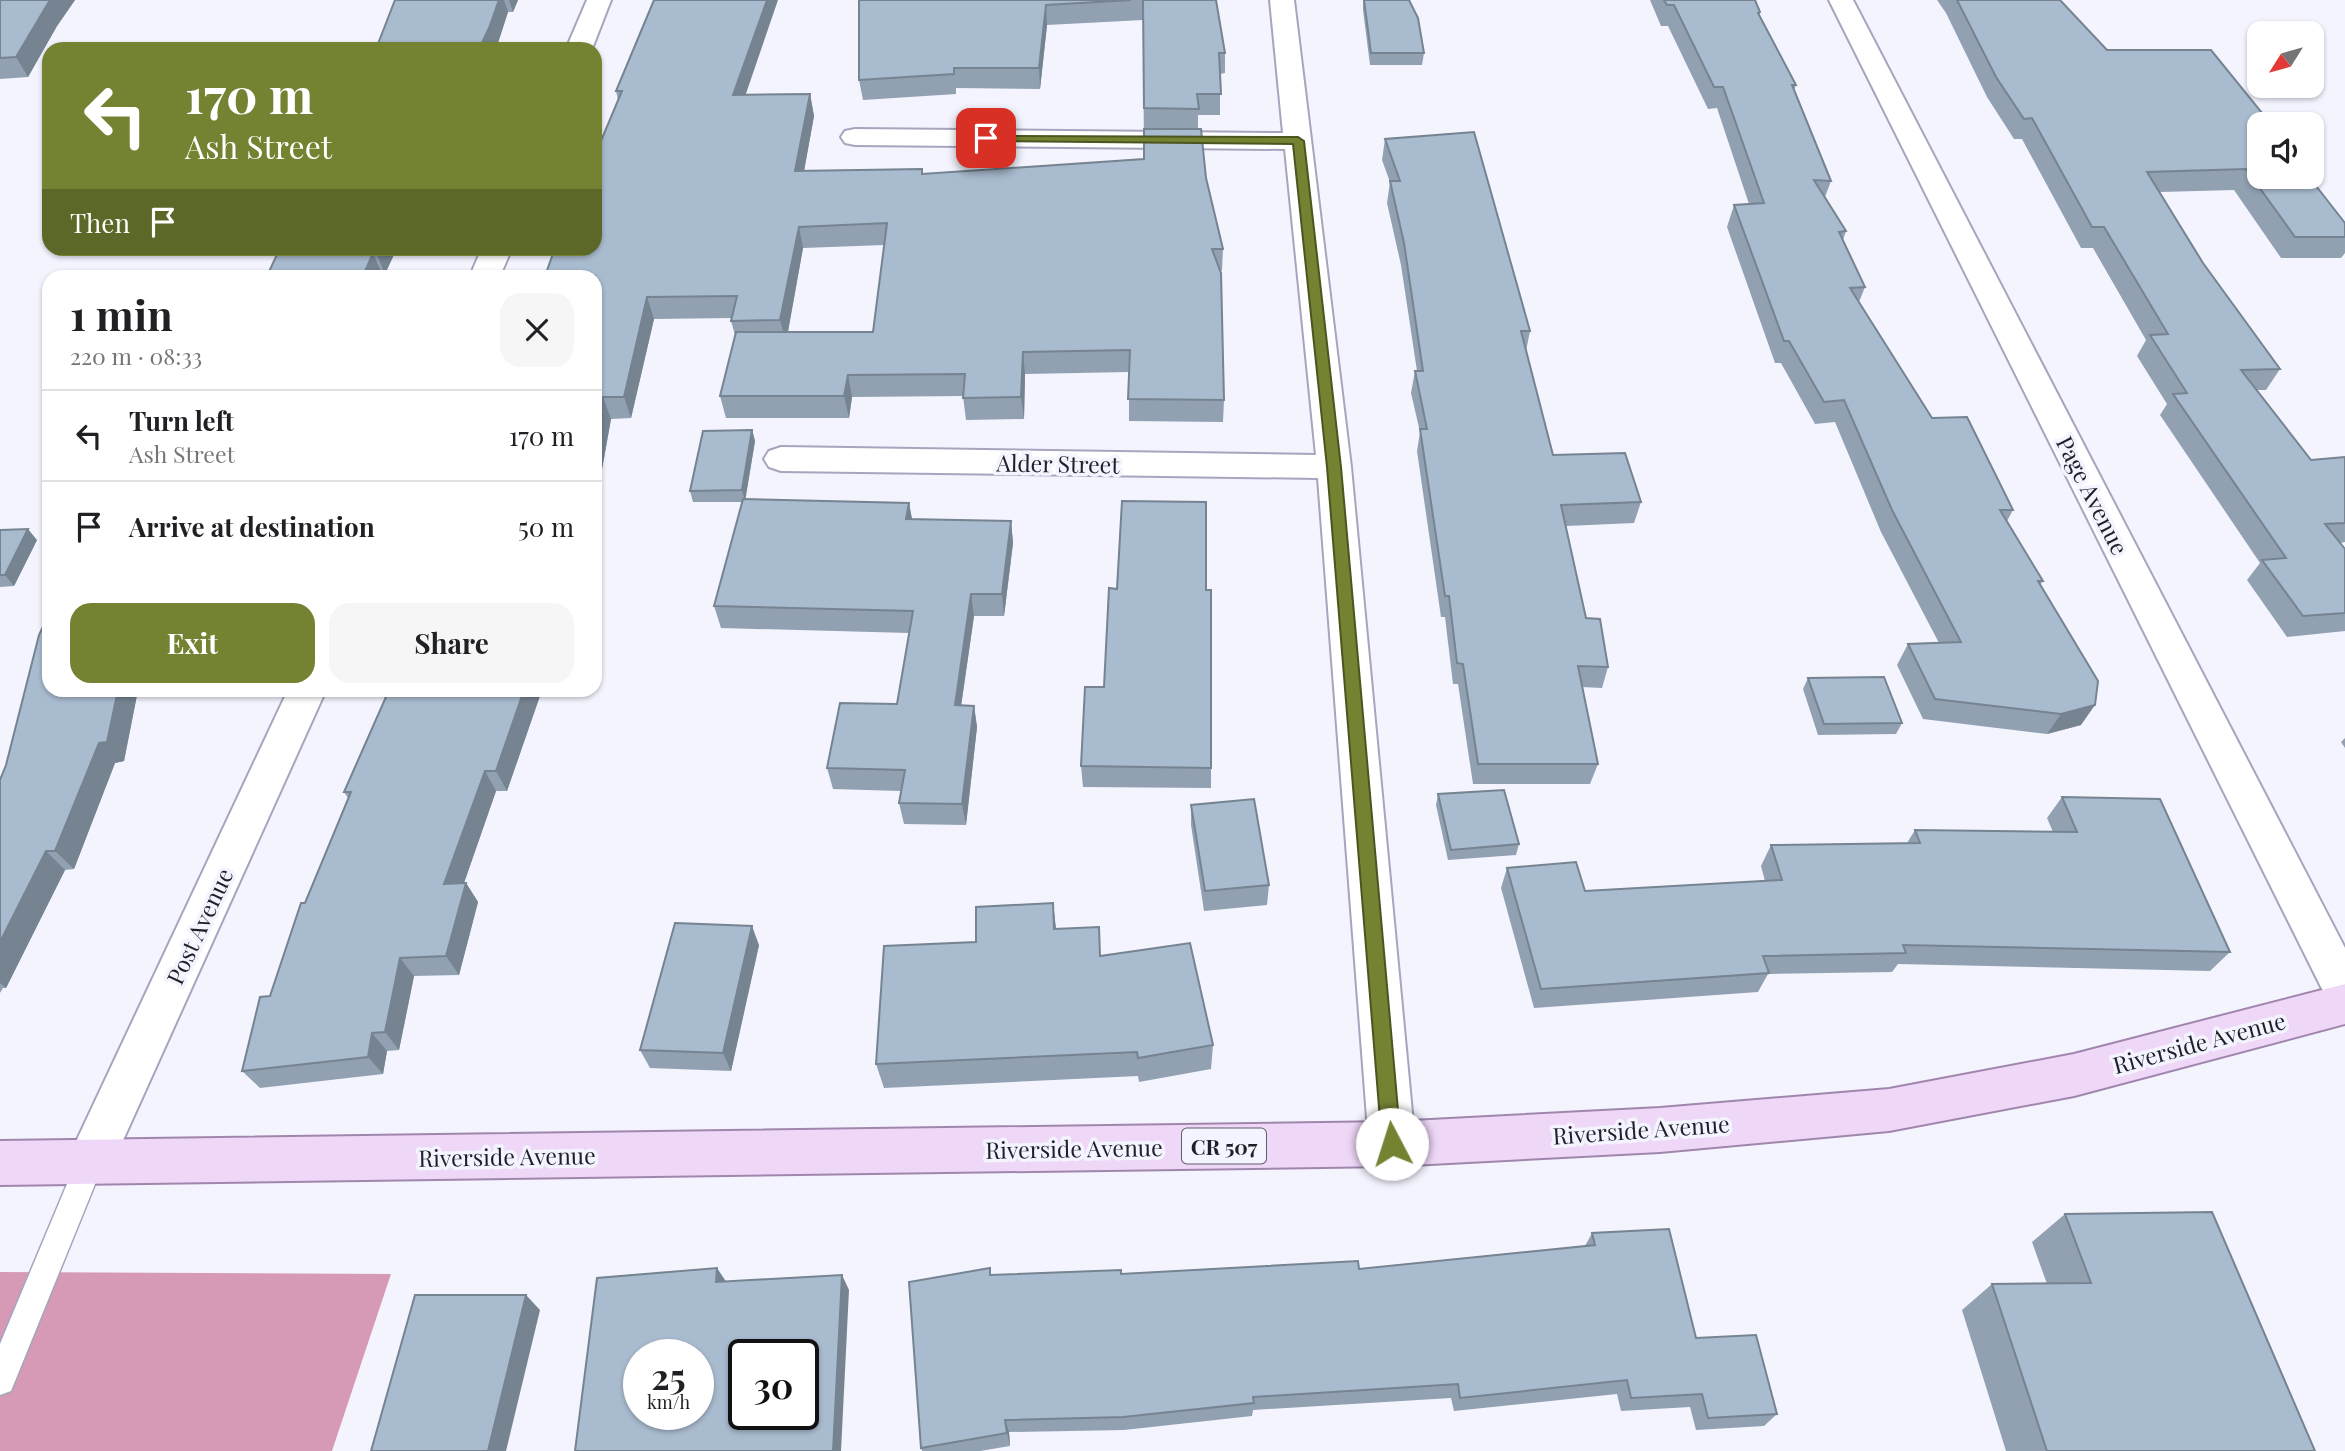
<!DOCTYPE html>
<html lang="en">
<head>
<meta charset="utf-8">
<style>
  body { margin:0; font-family:"Playfair Display",serif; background:#f6f6f6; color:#202124; height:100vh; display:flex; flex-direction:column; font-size:26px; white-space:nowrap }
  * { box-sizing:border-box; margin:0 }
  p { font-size:23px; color:#757577 }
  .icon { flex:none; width:38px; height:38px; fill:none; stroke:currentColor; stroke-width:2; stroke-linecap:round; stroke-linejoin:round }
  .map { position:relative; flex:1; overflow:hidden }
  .panel { position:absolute; left:42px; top:270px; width:560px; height:427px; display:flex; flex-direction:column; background:#fff; border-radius:21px; box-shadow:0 2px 5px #0004 }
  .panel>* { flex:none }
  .top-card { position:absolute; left:42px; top:42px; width:560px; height:214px; border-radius:21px; box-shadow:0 2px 5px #0004; background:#738332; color:#fff; overflow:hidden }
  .needle { width:46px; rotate:233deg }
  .tools { position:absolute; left:2247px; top:21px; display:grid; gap:14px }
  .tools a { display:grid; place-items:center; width:77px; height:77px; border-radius:14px; background:#fff; box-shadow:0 2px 5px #0004; font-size:35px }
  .speed { position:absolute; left:623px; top:1339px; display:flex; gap:14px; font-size:35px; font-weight:700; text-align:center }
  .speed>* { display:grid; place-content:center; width:91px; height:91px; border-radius:50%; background:#fff; box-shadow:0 2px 5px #0004; line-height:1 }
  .speed small { font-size:18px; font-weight:400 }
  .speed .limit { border:4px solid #111; border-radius:10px; background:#fff; color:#111 }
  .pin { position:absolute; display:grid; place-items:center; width:60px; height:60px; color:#fff; margin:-30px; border-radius:14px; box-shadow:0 4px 10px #0006 }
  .me { position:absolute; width:77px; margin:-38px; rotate:355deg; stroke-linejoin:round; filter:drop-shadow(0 0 5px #0008) }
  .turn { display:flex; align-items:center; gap:24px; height:147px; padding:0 28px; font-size:32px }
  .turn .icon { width:91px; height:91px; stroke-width:2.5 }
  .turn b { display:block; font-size:49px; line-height:60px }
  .then { display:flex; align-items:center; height:66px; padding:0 28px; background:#0003; gap:14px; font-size:26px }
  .round { display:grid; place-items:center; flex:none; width:74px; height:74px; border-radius:21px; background:#f6f6f6 }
  .summary { display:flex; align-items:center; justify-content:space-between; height:119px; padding:0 28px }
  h1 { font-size:42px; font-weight:700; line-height:52px }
  .primary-button { display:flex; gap:14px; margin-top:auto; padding:14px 28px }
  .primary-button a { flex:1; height:80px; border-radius:21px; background:#738332; color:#fff; font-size:28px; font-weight:700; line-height:80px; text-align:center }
  .primary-button a+a { background:#f6f6f6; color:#202124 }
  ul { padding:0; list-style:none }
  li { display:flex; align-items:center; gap:21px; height:91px; padding:0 28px; border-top:2px solid #e0e0e0 }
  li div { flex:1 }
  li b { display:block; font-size:26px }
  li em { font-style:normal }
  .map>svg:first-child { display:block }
</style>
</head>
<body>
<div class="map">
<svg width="2345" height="1451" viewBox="0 0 2345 1451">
  <rect width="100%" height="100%" fill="#f3f4fe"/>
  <path fill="#d69ab6" d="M0,1272L391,1274L332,1451H0Z"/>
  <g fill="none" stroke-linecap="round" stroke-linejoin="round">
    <g stroke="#a5a5be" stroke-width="3">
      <path id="lane" d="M90,1149L100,1153L104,1162L11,1391L0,1395V1344L80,1153Z"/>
    </g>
    <g stroke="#a5a5be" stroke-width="4">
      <g id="street">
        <path d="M587,0H611L592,49H566Z"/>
        <path d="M1270,0H1294L1351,467L1415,1144L1408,1160L1392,1166L1376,1160L1369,1144L1318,478L781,471L769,467L764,459L769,451L781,447L1316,455L1285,149L855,145L845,143L841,137L845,131L855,129L1283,133Z"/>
        <path d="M1829,0H1853L2345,948V1010L2330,1005Z"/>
        <path d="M482,248H512L500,276H470Z"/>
        <path d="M288,690H326L106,1178L90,1184L74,1178L67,1162L74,1146Z"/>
      </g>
    </g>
    <g stroke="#a086ad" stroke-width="4">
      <path id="primary" d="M2345,984V1024L2074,1096L1889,1131L1660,1152L1392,1166L0,1185V1141L1392,1122L1660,1108L1889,1089L2074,1054Z"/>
    </g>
    <use href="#lane" fill="#fff" fill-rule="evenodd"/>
    <use href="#street" fill="#fff" fill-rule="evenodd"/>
    <use href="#primary" fill="#efd7f8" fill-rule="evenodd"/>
  </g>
  <g fill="#91a1b2" fill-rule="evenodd">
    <path d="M0,0H75L57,26L28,77L0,79Z"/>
    <path d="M395,0H518L513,12H508L496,49Z"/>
    <path d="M859,0H1216L1225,53V73L1220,74V115H1198V129L1206,178L1223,249L1222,270L1220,271L1224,400L1223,422L1129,421V372L1025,374L1024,419L966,420L963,396L852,397L849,418H726L720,396L735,335L731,321L732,318L654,319L631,418L611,419L595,508L618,100L616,91L746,95L810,94L814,116L804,171L923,174L1144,159L1143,20L1047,25L1040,89L956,88V94L863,100L859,80ZM884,245L873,332H788L803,248Z"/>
    <path d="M1363,0L1424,53L1422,65H1370L1363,10Z"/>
    <path d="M1650,0H1755L1760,12L1759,16L1796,85L1794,90L1831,181L1825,197L1846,231L1843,240L1865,287L1859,302L1932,418L2013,510L2007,521L2043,581L2040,585L2081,725L2047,734L1923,719L1897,665L1908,644L1939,643L1881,532L1835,422L1815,424L1781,363H1775L1727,227L1734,205L1749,204L1717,108L1708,109L1668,26H1661Z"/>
    <path d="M1937,0H2060L2107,50L2259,124L2345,223V253L2341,258H2281L2234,190L2160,192L2203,263L2280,369L2266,390H2257L2311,460L2345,457V542L2340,543L2345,549V631L2287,637L2247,580L2260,563L2160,415L2167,404L2137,356L2146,340L2093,248H2081L2022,139H2014L1987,97L1946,13Z"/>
    <path d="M1385,139L1530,331L1526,351L1553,455L1641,502L1634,523L1566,526L1586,618L1608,667L1602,688L1582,687L1598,764L1590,784H1473L1458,684H1453L1445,617H1441L1417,451L1420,432L1411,393L1415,371H1417L1401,265L1387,203L1390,182L1382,160Z"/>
    <path d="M280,248H397L385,274H382L381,276H267Z"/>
    <path d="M752,430L755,441L745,499L909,503L912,519L1011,521L1013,543L1004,616H974L961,706H974L977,727L966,825L904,824L899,803L901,791L833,789L827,768L897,704L909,633L721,628L714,606L742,502H693L690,491Z"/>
    <path d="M0,530L37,540L14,586L0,587Z"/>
    <path d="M1206,590L1211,768V788L1083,787L1081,766L1104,687Z"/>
    <path d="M1808,678L1902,723L1896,734L1818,735L1803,689Z"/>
    <path d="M49,690H138L124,761L115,763L74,869L65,870L6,988H3L0,993V780L6,765Z"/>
    <path d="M389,690H542L507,791H496L464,883H466L478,902L459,975L414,976L399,1050L387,1051L383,1074L260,1088L242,1071L305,903L348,798L344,792Z"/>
    <path d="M2345,738V748L2341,742Z"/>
    <path d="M1438,794L1519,844L1516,855L1448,860L1436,805Z"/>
    <path d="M2062,797L2230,952L2210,971L1898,964L1892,972L1768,974L1758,992L1534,1008L1501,888L1507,868L1585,891L1765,881L1761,866L1771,845L1907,843L1915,830L2053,832L2047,818Z"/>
    <path d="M1191,805L1269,885L1267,905L1204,911L1191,825Z"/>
    <path d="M1053,903L1056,929L1101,956L1213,1045L1211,1069L1139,1082L1138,1076L884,1088L876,1064L976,942Z"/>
    <path d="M759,945L731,1071L650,1068L640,1050Z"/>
    <path d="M2065,1214L2315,1451H2006L1962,1310L1992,1284H2047L2032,1242Z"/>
    <path d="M1592,1233L1696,1338L1777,1414L1764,1426L1696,1430L1690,1407L1621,1411L1617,1394L1454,1411L1451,1398L1253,1410L1252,1416L1124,1430L1009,1432L1010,1446L980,1451H922L921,1448L990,1268L991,1275L1121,1274L1359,1269L1585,1246Z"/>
  </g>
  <g fill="#768391">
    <path d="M50,0H75L57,26L28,77L16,57Z"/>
    <path d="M499,0H504L508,12L496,49H479Z"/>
    <path d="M509,0H518L513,12Z"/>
    <path d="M767,0H778L738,117L733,95Z"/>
    <path d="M1046,5L1047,25L1040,89L1039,68Z"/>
    <path d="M810,94L814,116L800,193L795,171Z"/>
    <path d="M799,227L803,248L786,342L780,320Z"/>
    <path d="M378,248H397L385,274L376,253Z"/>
    <path d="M373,253L382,274L381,276H363Z"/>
    <path d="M647,297L654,319L631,418L624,397Z"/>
    <path d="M1023,352L1025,374L1024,419L1021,397Z"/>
    <path d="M848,375L852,397L849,418L844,396Z"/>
    <path d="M603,397L611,419L595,508V441Z"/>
    <path d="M752,430L755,441L745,502L742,490Z"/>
    <path d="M909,503L913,525L906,519Z"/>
    <path d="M1011,521L1013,543L1004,616L1002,594Z"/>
    <path d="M28,529L37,540L14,586L5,575Z"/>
    <path d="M971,594L974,616L958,727L955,705Z"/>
    <path d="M118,690H138L124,761L115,763L74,869L55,851Z"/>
    <path d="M524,690H542L507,791L496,771Z"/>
    <path d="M2095,705L2081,725L2047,734L2061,714Z"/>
    <path d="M974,706L977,727L966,825L962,804Z"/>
    <path d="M485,771L496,791L457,903L444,884Z"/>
    <path d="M46,851L65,870L6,988L0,983V942Z"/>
    <path d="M466,883L478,902L459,975L446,956Z"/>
    <path d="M1053,903L1056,930L1054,929Z"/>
    <path d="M752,926L759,945L731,1071L723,1053Z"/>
    <path d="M400,958L414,976L399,1050L385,1032Z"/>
    <path d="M372,1033L387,1051L383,1074L368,1057Z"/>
    <path d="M717,1268L727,1283L716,1282Z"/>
    <path d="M842,1275L849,1290L841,1451H833Z"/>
    <path d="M526,1295L540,1310L506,1451H488Z"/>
    <path d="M1005,1420L1009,1432L1010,1446L1007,1433Z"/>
  </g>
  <g fill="#a9bbcf" stroke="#768391" stroke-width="2" fill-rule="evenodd">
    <path d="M0,0H50L16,57L0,58Z"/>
    <path d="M395,0H499L489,28L479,49H376Z"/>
    <path d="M654,0H767L733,95L810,94L795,171L922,169V174L1144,159V129H1201L1206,178L1223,249H1212L1221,273L1224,400L1128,399L1130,350L1023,352L1021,397L963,398L965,374L848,375L844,396H720L736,332H873L887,223L799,227L780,320L731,321L737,296L647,297L624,397H603L595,441V276H545L555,248H595V155L622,91H616Z"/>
    <path d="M859,0H1131L1046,5L1039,68H954V74L859,80Z"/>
    <path d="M1143,0H1216L1225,53H1219L1221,94H1197L1199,109L1144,108Z"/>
    <path d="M1364,0H1409L1418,18L1424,53H1371Z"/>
    <path d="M1664,0H1755L1760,12L1758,13L1796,85H1792L1831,181L1814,180L1846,231L1839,232L1865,287L1850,288L1932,418L1967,417L2013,510H2000L2043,581H2038L2098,681L2095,705L2061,714L1935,699L1908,644L1961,642L1892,510L1844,400L1824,402L1789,341H1784L1734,205L1764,203L1723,87H1714L1674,5H1667Z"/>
    <path d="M1957,0H2060L2107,50H2211L2271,124H2259V177H2309L2345,223V237H2295L2246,169L2147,172L2203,263L2280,369L2241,370L2311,460L2345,457V523L2325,524L2345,549V613L2303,616L2262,560L2286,558L2173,394L2187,393L2150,335L2168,334L2104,227H2092L2032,118L2024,119L1996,77Z"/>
    <path d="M1474,132L1530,331H1521L1553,455L1625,453L1641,502L1561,505L1586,618L1600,619L1608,667L1578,666L1598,764H1478L1463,664L1457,663L1449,596H1445L1420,429H1427L1415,371H1423L1404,243L1390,181H1400L1385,139Z"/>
    <path d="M280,248H378L376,253H373L363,276H267Z"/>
    <path d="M752,430L742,490L690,491L703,431Z"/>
    <path d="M743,499L909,503L906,519L1011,521L1002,594H971L955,705L974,706L962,804L899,803L905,770L827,768L840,703L897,704L913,611L714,606Z"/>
    <path d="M1122,501L1206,502V590H1211V768L1081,766L1085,687H1104L1109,588L1117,589Z"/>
    <path d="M28,529L5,575H0V530Z"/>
    <path d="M49,614V690H118L107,742L99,743L55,851H46L0,942V780L6,765L39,635Z"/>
    <path d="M1884,677L1902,723L1824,724L1808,678Z"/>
    <path d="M389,690H524L496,771H485L444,884L466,883L446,956L400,958L385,1032L372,1033L368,1057L242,1071L260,997L270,996L301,903H305L351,792H344Z"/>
    <path d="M1504,790L1519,844L1451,850L1438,794Z"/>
    <path d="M2062,797L2160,799L2230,952L1903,945L1906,953L1763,956L1769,973L1541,989L1507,868L1576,862L1585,891L1782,880L1771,845L1920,843L1915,830L2077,832Z"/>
    <path d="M1254,799L1269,885L1205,891L1191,805Z"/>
    <path d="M1053,903L1054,929L1099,927L1100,956L1190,943L1213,1045L1138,1058L1137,1052L876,1064L884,946L976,942V907Z"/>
    <path d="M675,923L752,926L723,1053L640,1050Z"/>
    <path d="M2212,1212L2315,1451H2047L1992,1284L2091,1283L2065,1214Z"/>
    <path d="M1669,1229L1696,1338L1756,1335L1777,1414L1708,1418L1702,1394L1631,1398L1627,1380L1460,1398L1458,1384L1253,1397L1254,1403L1123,1417L1005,1420L1007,1433L921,1448L909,1282L990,1268V1275L1121,1270V1274L1358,1261L1359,1269L1595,1245L1592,1233Z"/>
    <path d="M717,1268L716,1282L842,1275L833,1451H575L597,1278ZM639,1354H698V1414H639ZM744,1354H803V1414H744Z"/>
    <path d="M415,1295H526L488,1451H371Z"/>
  </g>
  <path fill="#738332" stroke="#4b5520" stroke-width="2" d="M982,136L1298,137L1304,141L1341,467L1401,1144L1398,1150L1392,1153L1385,1150L1382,1144L1327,467L1293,144L986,141L982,140Z"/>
  <g text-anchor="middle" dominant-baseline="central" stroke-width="7" stroke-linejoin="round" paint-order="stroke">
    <rect fill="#f3f4fe" stroke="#5f5f68" stroke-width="2" x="1182" y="1128.5" width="84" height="35" rx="5"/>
    <g font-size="21" font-weight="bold" fill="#1f1f28">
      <text x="1224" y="1146">CR 507</text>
    </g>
    <g font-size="23" fill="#1f1f28" stroke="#f3f4fe">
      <text transform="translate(1058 463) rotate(1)">Alder Street</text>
      <text transform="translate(2093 495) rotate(63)">Page Avenue</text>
      <text transform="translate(199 926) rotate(-65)">Post Avenue</text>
      <text transform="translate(2199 1042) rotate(-15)">Riverside Avenue</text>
      <text transform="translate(1641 1129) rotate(-4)">Riverside Avenue</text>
      <text transform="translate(1074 1148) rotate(-1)">Riverside Avenue</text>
      <text transform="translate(507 1156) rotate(-1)">Riverside Avenue</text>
    </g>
  </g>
</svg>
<div class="tools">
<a><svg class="needle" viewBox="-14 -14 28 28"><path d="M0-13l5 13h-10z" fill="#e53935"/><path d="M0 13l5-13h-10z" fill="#757577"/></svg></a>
<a><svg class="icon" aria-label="sound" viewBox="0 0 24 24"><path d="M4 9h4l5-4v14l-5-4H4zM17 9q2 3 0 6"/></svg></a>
</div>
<div class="speed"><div>25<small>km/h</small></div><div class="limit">30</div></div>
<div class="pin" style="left:986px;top:138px;background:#d93025"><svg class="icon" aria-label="arrive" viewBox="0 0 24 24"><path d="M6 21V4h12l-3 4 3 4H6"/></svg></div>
<svg class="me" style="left:1392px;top:1144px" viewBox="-20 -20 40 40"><circle r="19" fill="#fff"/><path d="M0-13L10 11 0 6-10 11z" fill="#738332"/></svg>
<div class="top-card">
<div class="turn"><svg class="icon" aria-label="left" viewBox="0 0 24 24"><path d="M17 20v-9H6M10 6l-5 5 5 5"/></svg><div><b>170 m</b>Ash Street</div></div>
<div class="then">Then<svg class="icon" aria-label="arrive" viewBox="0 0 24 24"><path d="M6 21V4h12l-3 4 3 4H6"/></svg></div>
</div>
<section class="panel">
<div class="summary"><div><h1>1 min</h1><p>220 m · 08:33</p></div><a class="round"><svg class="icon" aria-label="close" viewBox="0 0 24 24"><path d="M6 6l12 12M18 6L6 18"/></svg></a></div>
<ul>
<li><svg class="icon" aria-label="left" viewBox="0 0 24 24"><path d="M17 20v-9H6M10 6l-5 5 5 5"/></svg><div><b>Turn left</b><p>Ash Street</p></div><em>170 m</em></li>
<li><svg class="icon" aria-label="arrive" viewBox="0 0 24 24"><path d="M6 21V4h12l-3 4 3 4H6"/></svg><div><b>Arrive at destination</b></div><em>50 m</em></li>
</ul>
<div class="primary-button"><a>Exit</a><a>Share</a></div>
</section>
</div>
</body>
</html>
